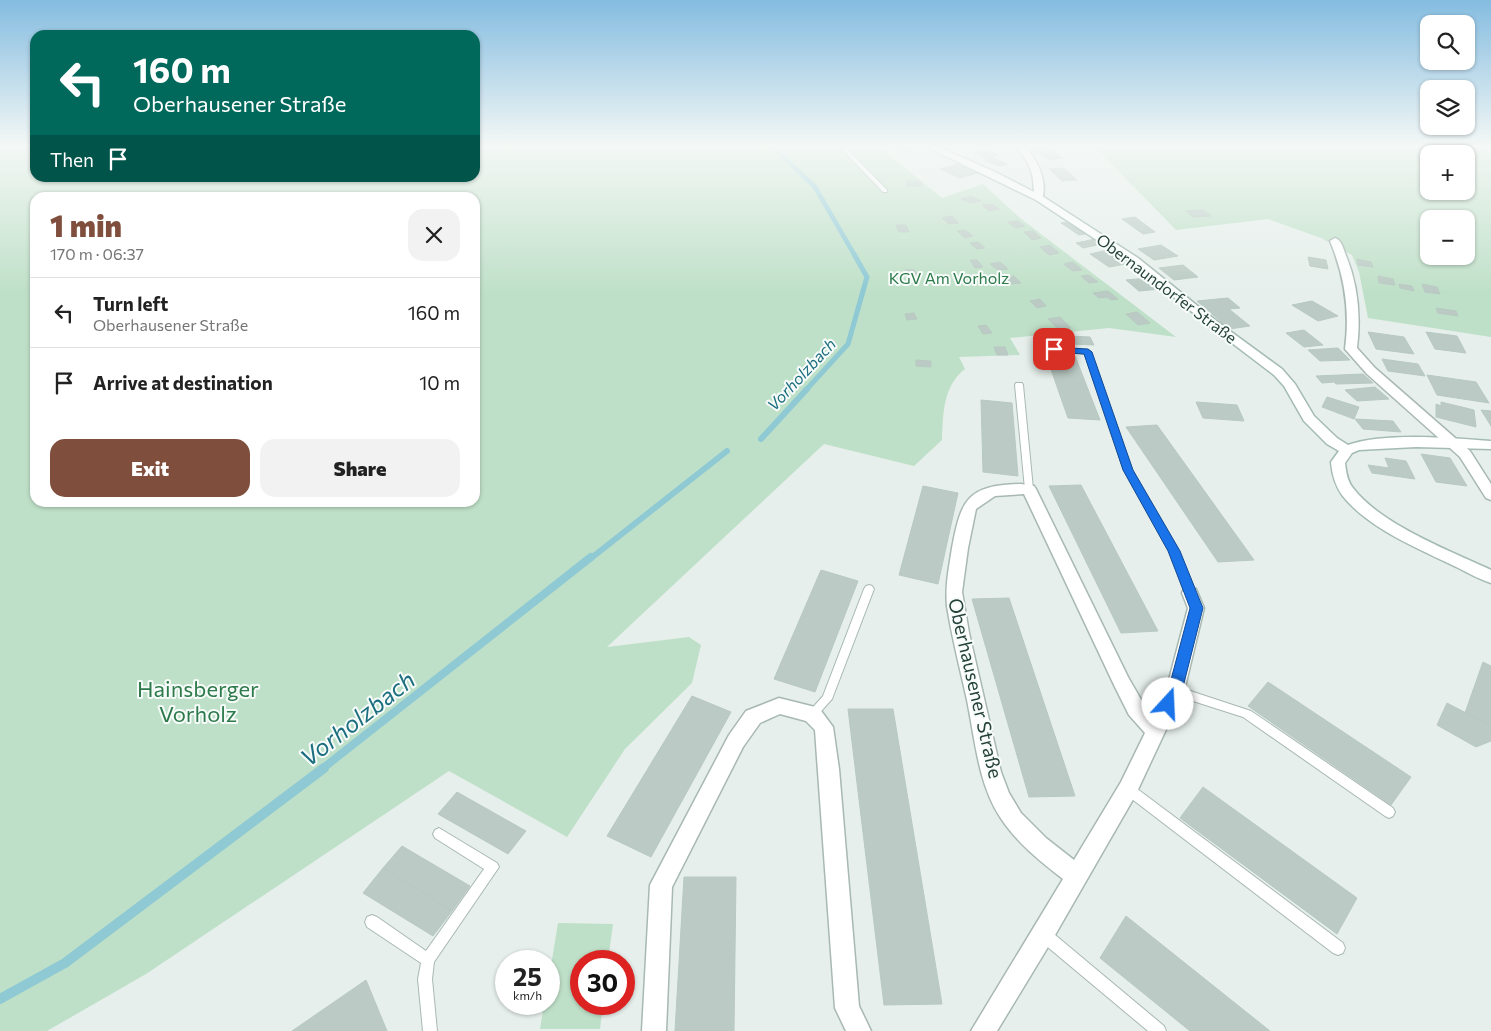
<!DOCTYPE html>
<html lang="en">
<head>
<meta charset="utf-8">
<style>
  body { margin:0; font-family:Commissioner,sans-serif; background:#f2f2f2; color:#222; height:100vh; display:flex; flex-direction:column; font-size:19px; white-space:nowrap }
  * { box-sizing:border-box; margin:0 }
  p { font-size:16px; color:#767676 }
  .icon { flex:none; width:28px; height:28px; fill:none; stroke:currentColor; stroke-width:2; stroke-linecap:round; stroke-linejoin:round }
  .map { position:relative; flex:1; overflow:hidden }
  .details { position:absolute; left:30px; top:192px; width:450px; height:315px; display:flex; flex-direction:column; background:#fff; border-radius:15px; box-shadow:0 1px 4px #0004 }
  .details>* { flex:none }
  .top-card { position:absolute; left:30px; top:30px; width:450px; height:152px; border-radius:15px; box-shadow:0 1px 4px #0004; background:#00695c; color:#fff; overflow:hidden }
  .tools { position:absolute; left:1420px; top:15px; display:grid; gap:10px }
  .tools a { display:grid; place-items:center; width:55px; height:55px; border-radius:10px; background:#fff; box-shadow:0 1px 4px #0004; font-size:25px }
  .speed { position:absolute; left:495px; top:950px; display:flex; gap:10px; font-size:25px; font-weight:700; text-align:center }
  .speed>* { display:grid; place-content:center; width:65px; height:65px; border-radius:50%; background:#fff; box-shadow:0 1px 4px #0004; line-height:1 }
  .speed small { font-size:12px; font-weight:400 }
  .speed .limit { border:8px solid #d22; background:#fff; color:#111 }
  .pin { position:absolute; display:grid; place-items:center; width:42px; height:42px; color:#fff; margin:-21px; border-radius:10px; box-shadow:0 2px 8px #0006 }
  .me { position:absolute; width:55px; margin:-28px; rotate:20deg; stroke-linejoin:round; filter:drop-shadow(0 0 4px #0008) }
  .turn { display:flex; align-items:center; gap:18px; height:105px; padding:0 20px; font-size:22px }
  .turn .icon { width:65px; height:65px; stroke-width:2.5 }
  .turn b { display:block; font-size:35px; line-height:42px }
  .then { display:flex; align-items:center; height:48px; padding:0 20px; background:#0003; gap:10px; font-size:19px }
  .round { display:grid; place-items:center; flex:none; width:52px; height:52px; border-radius:15px; background:#f2f2f2 }
  .headline { display:flex; align-items:center; justify-content:space-between; height:85px; padding:0 20px }
  h1 { font-size:30px; font-weight:800; line-height:38px; color:#804e3d }
  .action { display:flex; gap:10px; margin-top:auto; padding:10px 20px }
  .action a { flex:1; height:58px; border-radius:15px; background:#804e3d; color:#fff; font-size:20px; font-weight:800; line-height:58px; text-align:center }
  .action a+a { background:#f2f2f2; color:#222 }
  ul { padding:0; list-style:none }
  li { display:flex; align-items:center; gap:15px; height:70px; padding:0 20px; border-top:1px solid #e0e0e0 }
  li div { flex:1 }
  li b { display:block; font-size:19px }
  li em { font-style:normal }
  .map>svg:first-child { display:block }
</style>
</head>
<body>
<div class="map">
<svg width="1491" height="1031" viewBox="0 0 1491 1031">
  <rect width="100%" height="100%" fill="#e6efeb"/>
  <g fill="#bfe0c8" fill-rule="evenodd">
    <path d="M0,147H35V178H475V147H879L942,198L983,184L1020,218L1176,337L1109,328L1010,338L1020,355L959,357L965,369C943,386 943,414 942,440L914,466L824,444L607,647L689,637L701,645L692,683L625,749L567,837L449,771L146,974L47,1031H0ZM35,198H475V502H35Z"/>
    <path d="M1095,147H1491V337L1368,318L1359,272L1352,255L1321,238L1268,219L1176,230ZM1429,154H1466V191H1429ZM1429,219H1466V256H1429Z"/>
    <path d="M558,923L613,924L608,961H581V1004H603L600,1029H540L544,1004H549V978Z"/>
  </g>
  <g fill="none" stroke-linecap="round" stroke-linejoin="round">
    <path stroke="#8ec9d4" stroke-width="4.5" d="M773,147L815,187L855,256"/>
    <path stroke="#8ec9d4" stroke-width="5" d="M806,390L848,344L867,277L854,254"/>
    <g stroke="#8ec9d4" stroke-width="6">
      <path d="M761,439L807,389"/>
      <path d="M590,559L727,451"/>
    </g>
    <path stroke="#8ec9d4" stroke-width="8" d="M322,769L591,557"/>
    <path stroke="#8ec9d4" stroke-width="10" d="M0,999L65,963L324,768"/>
  </g>
  <g fill="#bbcac4" stroke="#b8c9c2">
    <path d="M895,147H912L916,149L904,152Z"/>
    <path d="M1047,147L1063,158L1049,160L1032,148Z"/>
    <path d="M984,150L998,155L988,158L975,153Z"/>
    <path d="M992,157L1007,164L999,166L984,160Z"/>
    <path d="M958,164L978,173L960,178L940,169Z"/>
    <path d="M1064,168L1077,180L1062,181L1049,169Z"/>
    <path d="M906,181H920L922,186H907Z"/>
    <path d="M971,196L981,201L971,203L961,199Z"/>
    <path d="M992,204L999,209L989,211L982,205Z"/>
    <path d="M1204,210L1211,216L1193,217L1186,211Z"/>
    <path d="M952,216L959,223L949,224L942,218Z"/>
    <path d="M1135,217L1155,232L1143,234L1122,219Z"/>
    <path d="M1018,221L1025,226L1015,228L1008,222Z"/>
    <path d="M1073,221L1091,233L1079,235L1061,223Z"/>
    <path d="M896,225H906L909,232H899Z"/>
    <path d="M965,230L973,236L965,238L957,231Z"/>
    <path d="M1033,231L1041,238L1032,240L1024,232Z"/>
    <path d="M1095,239L1102,244L1083,248L1076,243Z"/>
    <path d="M978,242L985,248L977,249L970,243Z"/>
    <path d="M1050,245L1059,253L1049,255L1040,247Z"/>
    <path d="M1161,245L1178,256L1154,260L1138,249Z"/>
    <path d="M1108,250L1126,264L1109,267L1090,254Z"/>
    <path d="M1308,257L1326,260L1328,269L1310,266Z"/>
    <path d="M1357,259L1371,262L1373,267L1358,265Z"/>
    <path d="M970,260H977L983,267L975,268Z"/>
    <path d="M1000,262L1008,269L998,270L990,264Z"/>
    <path d="M1073,262L1082,270L1073,271L1064,264Z"/>
    <path d="M1183,265L1198,277L1174,280L1159,268Z"/>
    <path d="M905,270H914L918,275L908,276Z"/>
    <path d="M1089,275L1098,282L1089,283L1081,276Z"/>
    <path d="M1014,276L1021,283L1012,284L1005,277Z"/>
    <path d="M1378,276L1393,279L1395,285L1379,283Z"/>
    <path d="M1148,278L1161,289L1139,291L1126,280Z"/>
    <path d="M1399,284L1412,286L1414,291L1400,288Z"/>
    <path d="M1422,284L1437,287L1440,294L1425,292Z"/>
    <path d="M1108,291L1118,299L1111,300L1107,297L1099,298L1093,293Z"/>
    <path d="M1228,298L1240,308L1229,309L1250,326L1229,329L1197,301Z"/>
    <path d="M1040,299L1046,306L1037,308L1030,301Z"/>
    <path d="M1312,301L1338,316L1318,321L1292,305Z"/>
    <path d="M1436,308L1456,311L1458,316L1438,313Z"/>
    <path d="M1137,312L1150,323L1138,325L1126,314Z"/>
    <path d="M914,313L917,319L907,320L905,314Z"/>
    <path d="M1060,317L1071,328L1058,329L1048,319Z"/>
    <path d="M986,325L992,333L983,334L978,326Z"/>
    <path d="M1304,330L1323,345L1304,347L1286,333Z"/>
    <path d="M1368,332L1404,337L1414,354L1376,349Z"/>
    <path d="M1426,332L1457,336L1466,353L1435,349Z"/>
    <path d="M1041,335L1090,337L1094,345L1043,343Z"/>
    <path d="M994,347H1005L1008,355H997Z"/>
    <path d="M1338,348L1350,360L1320,361L1308,350Z"/>
    <path d="M1046,355L1075,356L1100,420L1068,418Z"/>
    <path d="M1382,359L1418,364L1425,376L1388,371Z"/>
    <path d="M916,360L931,361V367L916,366Z"/>
    <path d="M1363,374L1373,383L1336,384L1334,382L1322,383L1316,376Z"/>
    <path d="M1427,375L1476,382L1489,403L1437,395Z"/>
    <path d="M1375,387L1389,399L1357,401L1345,390Z"/>
    <path d="M1327,397L1359,407L1354,419L1322,407Z"/>
    <path d="M981,400L1012,403L1018,476L983,472Z"/>
    <path d="M1196,402L1237,405L1244,421L1203,418Z"/>
    <path d="M1441,402L1474,410L1476,427L1436,417V404L1441,406Z"/>
    <path d="M1481,410L1491,411V426Z"/>
    <path d="M1355,419L1393,421L1401,432L1363,429Z"/>
    <path d="M1157,425L1254,560L1218,562L1126,427Z"/>
    <path d="M1421,454L1450,458L1467,486L1436,482Z"/>
    <path d="M1385,458L1406,461L1415,479L1372,473L1368,465L1389,468Z"/>
    <path d="M1081,485L1158,631L1121,633L1049,486Z"/>
    <path d="M923,486L958,493L938,584L899,575Z"/>
    <path d="M821,570L858,581L815,692L774,679Z"/>
    <path d="M1009,598L1075,796L1029,797L972,599Z"/>
    <path d="M1483,662L1491,666V726L1465,713Z"/>
    <path d="M1268,682L1411,777L1391,805L1248,706Z"/>
    <path d="M692,696L731,712L651,857L607,836Z"/>
    <path d="M1447,703L1491,726V741L1476,747L1437,725Z"/>
    <path d="M848,709H893L942,1004L884,1005Z"/>
    <path d="M1203,787L1357,898L1337,934L1180,818Z"/>
    <path d="M457,792L526,831L508,854L438,814Z"/>
    <path d="M402,846L470,886L452,911L383,868Z"/>
    <path d="M383,868L452,911L433,936L363,893Z"/>
    <path d="M684,877H736L734,1031H675Z"/>
    <path d="M1126,916L1270,1031H1190L1100,958Z"/>
    <path d="M366,980L387,1031H292Z"/>
  </g>
  <g fill="none" stroke-linecap="round" stroke-linejoin="round">
    <g stroke="#a8b8b2" stroke-width="2">
      <g id="lane">
        <path d="M840,147H845L887,190V192H883Z"/>
        <path d="M1053,347L1088,350L1091,352L1132,470L1179,551L1195,593L1193,596H1187L1169,551L1124,470L1085,354L1051,350V348Z"/>
        <path d="M1016,383H1022L1023,385L1033,489L1029,492L1025,489L1015,385Z"/>
        <path d="M869,585L872,586L874,589L832,699L816,717L812,719L808,717L807,714L823,696L864,589L866,586Z"/>
        <path d="M1175,686L1251,711L1393,808L1395,812L1393,816L1389,818L1385,816L1243,717L1171,694L1170,691L1171,688Z"/>
        <path d="M1128,784L1132,785L1343,943L1345,948L1343,953L1338,955L1333,953L1124,793L1122,789L1124,785Z"/>
        <path d="M439,828L497,863L499,867L434,962L432,979L437,1031H423L418,979L421,963L367,927L365,922L367,917L372,915L377,917L426,951L484,869L435,838L433,834L435,830Z"/>
        <path d="M1043,927L1048,929L1164,1026L1166,1031H1148L1038,939L1036,934L1038,929Z"/>
      </g>
    </g>
    <g stroke="#a8b8b2" stroke-width="3">
      <g id="street">
        <path d="M1016,147H1025C1038,159 1048,183 1042,200H1036L1034,198C1034,175 1032,165 1016,147Z"/>
        <path d="M1335,238C1341,240 1343,247 1345,253C1358,284 1361,316 1357,348L1375,368L1470,451L1491,484V500L1486,498L1460,457L1367,374L1345,349C1350,311 1345,277 1330,241Z"/>
        <path d="M1021,484L1034,486L1036,489L1128,677L1143,703L1154,716L1166,691L1188,608L1182,593L1184,589L1190,587L1196,589L1204,608L1184,691L1135,796L1051,942L997,1031H971L1063,879C1040,861 1016,842 1000,817C978,783 975,739 967,700C960,668 952,638 947,606C945,586 949,568 952,548C961,500 967,485 1021,484ZM1024,494L1115,687L1129,715L1145,733L1121,782L1074,860L1046,838L1021,813L1009,793L1001,772L969,633L962,592L968,548L976,509L995,496Z"/>
        <path d="M779,698L819,708L833,727L839,769L859,1006L871,1031H846L835,1008L815,730L806,721L780,714L760,723L743,747L672,887L666,1031H642L650,885L729,735L746,711Z"/>
      </g>
    </g>
    <g stroke="#a4bbb3" stroke-width="3">
      <path id="secondary" d="M927,147H939L995,172L1042,196L1138,258L1215,320L1282,369L1295,384L1314,416L1337,438L1348,445C1383,432 1453,438 1491,441V449L1416,447L1359,450L1352,453L1345,463C1346,471 1347,481 1353,488C1380,524 1450,551 1491,570V583C1478,579 1465,571 1452,565C1415,547 1368,528 1342,495C1335,485 1332,474 1331,462L1339,451L1327,444L1304,421L1284,386L1274,375L1207,324L1130,262L1036,200Z"/>
    </g>
    <use href="#lane" fill="#fff" fill-rule="evenodd"/>
    <use href="#street" fill="#fff" fill-rule="evenodd"/>
    <use href="#secondary" fill="#fff" fill-rule="evenodd"/>
  </g>
  <linearGradient id="sky" x2="0" y2="1"><stop stop-color="#84bce0"/><stop offset="0.5" stop-color="#f4f8f6"/><stop offset="1" stop-color="#f4f8f6" stop-opacity="0"/></linearGradient>
  <rect width="1491" height="292" fill="url(#sky)"/>
  <path fill="#1a73e8" stroke="#114b97" d="M1050,347L1088,349L1092,352L1133,470L1180,551L1203,608L1182,691L1173,709L1168,711L1164,709L1161,704L1168,691L1190,608L1168,551L1123,470L1084,354L1054,352L1049,349Z"/>
  <g text-anchor="middle" dominant-baseline="central" stroke-width="4" stroke-linejoin="round" paint-order="stroke">
    <g font-size="16" fill="#2d7a4b" stroke="#f7fbf9">
      <text x="949" y="277">KGV Am Vorholz</text>
    </g>
    <g font-size="16" fill="#24423a" stroke="#f7fbf9">
      <text transform="translate(1167 288) rotate(37)">Obernaundorfer Straße</text>
    </g>
    <g font-size="16" font-style="italic" fill="#1c6f80" stroke="#f7fbf9">
      <text transform="translate(801 374) rotate(-47)">Vorholzbach</text>
    </g>
    <g font-size="19" fill="#24423a" stroke="#f7fbf9">
      <text transform="translate(976 688) rotate(77)">Oberhausener Straße</text>
    </g>
    <g font-size="22" fill="#2d7a4b" stroke="#f7fbf9">
      <text x="198" y="688">Hainsberger<tspan x="198" dy="25">Vorholz</tspan></text>
    </g>
    <g font-size="24" font-style="italic" fill="#1c6f80" stroke="#f7fbf9">
      <text transform="translate(357 718) rotate(-38)">Vorholzbach</text>
    </g>
  </g>
</svg>
<div class="tools">
<a><svg class="icon" aria-label="search" viewBox="0 0 24 24"><circle cx="10" cy="10" r="6"/><path d="M15 15l6 6"/></svg></a>
<a><svg class="icon" aria-label="layers" viewBox="0 0 24 24"><path d="M12 4l9 5-9 5-9-5zM3 14l9 5 9-5"/></svg></a>
<a>+</a>
<a>−</a>
</div>
<div class="speed"><div>25<small>km/h</small></div><div class="limit">30</div></div>
<div class="pin" style="left:1054px;top:349px;background:#d93025"><svg class="icon" aria-label="arrive" viewBox="0 0 24 24"><path d="M6 21V4h12l-3 4 3 4H6"/></svg></div>
<svg class="me" style="left:1168px;top:704px" viewBox="-20 -20 40 40"><circle r="19" fill="#fff"/><path d="M0-13L10 11 0 6-10 11z" fill="#1a73e8"/></svg>
<div class="top-card">
<div class="turn"><svg class="icon" aria-label="left" viewBox="0 0 24 24"><path d="M17 20v-9H6M10 6l-5 5 5 5"/></svg><div><b>160 m</b>Oberhausener Straße</div></div>
<div class="then">Then<svg class="icon" aria-label="arrive" viewBox="0 0 24 24"><path d="M6 21V4h12l-3 4 3 4H6"/></svg></div>
</div>
<section class="details">
<div class="headline"><div><h1>1 min</h1><p>170 m · 06:37</p></div><a class="round"><svg class="icon" aria-label="close" viewBox="0 0 24 24"><path d="M6 6l12 12M18 6L6 18"/></svg></a></div>
<ul>
<li><svg class="icon" aria-label="left" viewBox="0 0 24 24"><path d="M17 20v-9H6M10 6l-5 5 5 5"/></svg><div><b>Turn left</b><p>Oberhausener Straße</p></div><em>160 m</em></li>
<li><svg class="icon" aria-label="arrive" viewBox="0 0 24 24"><path d="M6 21V4h12l-3 4 3 4H6"/></svg><div><b>Arrive at destination</b></div><em>10 m</em></li>
</ul>
<div class="action"><a>Exit</a><a>Share</a></div>
</section>
</div>
</body>
</html>
